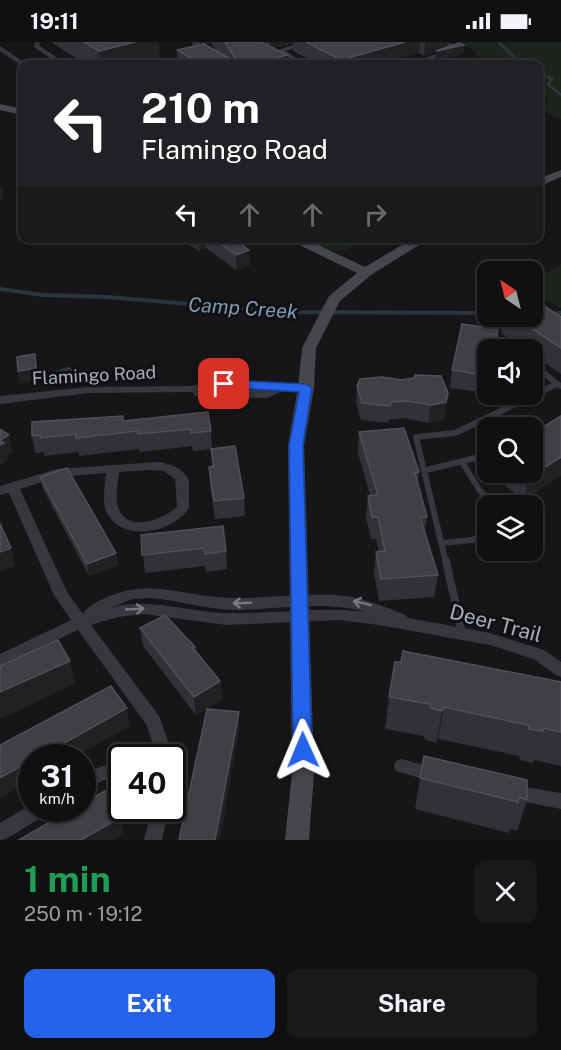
<!DOCTYPE html>
<html lang="en">
<head>
<meta charset="utf-8">
<style>
  body { margin:0; font-family:"Public Sans",sans-serif; background:#19191b; color:#f1f3f6; height:100vh; display:flex; flex-direction:column; font-size:22px; white-space:nowrap }
  * { box-sizing:border-box; margin:0 }
  p { font-size:20px; color:#9c9d9f }
  .icon { flex:none; width:33px; height:33px; fill:none; stroke:currentColor; stroke-width:2; stroke-linecap:round; stroke-linejoin:round }
  .map { position:relative; height:798px; overflow:hidden }
  .panel { display:flex; flex-direction:column; background:#101012; flex:1 }
  .panel>* { flex:none }
  .guide { position:absolute; left:18px; top:18px; width:525px; height:183px; border-radius:12px; box-shadow:0 2px 4px #0004,0 0 0 2px #303032; background:#202124; color:#fff; overflow:hidden }
  .needle { width:39px; rotate:325deg }
  .tools { position:absolute; left:477px; top:219px; display:grid; gap:12px }
  .tools a { display:grid; place-items:center; width:66px; height:66px; border-radius:12px; background:#101012; box-shadow:0 2px 4px #0004,0 0 0 2px #303032; font-size:30px }
  .speed { position:absolute; left:18px; top:702px; display:flex; gap:12px; font-size:30px; font-weight:700; text-align:center }
  .speed>* { display:grid; place-content:center; width:78px; height:78px; border-radius:50%; background:#101012; box-shadow:0 2px 4px #0004,0 0 0 2px #303032; line-height:1 }
  .speed small { font-size:15px; font-weight:400 }
  .speed .limit { border:3px solid #111; border-radius:9px; background:#fff; color:#111 }
  .pin { position:absolute; display:grid; place-items:center; width:51px; height:51px; color:#fff; margin:-26px; border-radius:12px; box-shadow:0 3px 9px #0006 }
  .me { position:absolute; width:66px; margin:-33px; rotate:359deg; stroke-linejoin:round; filter:drop-shadow(0 0 4px #0008) }
  .turn { display:flex; align-items:center; gap:21px; height:126px; padding:0 24px; font-size:27px }
  .turn .icon { width:78px; height:78px; stroke-width:2.5 }
  .turn b { display:block; font-size:42px; line-height:51px }
  .lanes { display:flex; align-items:center; height:57px; padding:0 24px; background:#0003; justify-content:center; gap:30px; direction:ltr }
  .lanes .off { opacity:.35 }
  .round { display:grid; place-items:center; flex:none; width:63px; height:63px; border-radius:12px; background:#19191b }
  .overview { display:flex; align-items:center; justify-content:space-between; height:102px; padding:0 24px }
  h1 { font-size:36px; font-weight:700; line-height:45px; color:#1e9e55 }
  .cta { display:flex; gap:12px; margin-top:auto; padding:12px 24px }
  .cta a { flex:1; height:69px; border-radius:12px; background:#2563eb; color:#fff; font-size:24px; font-weight:700; line-height:69px; text-align:center }
  .cta a+a { background:#19191b; color:#f1f3f6 }
  .status { display:flex; justify-content:space-between; align-items:center; height:42px; padding:0 30px; background:#101012; direction:ltr }
  .status svg { height:16px; fill:currentColor }
  .map>svg:first-child { display:block }
</style>
</head>
<body>
<div class="status"><b>19:11</b><svg viewBox="0 0 49 12"><path d="M0 12V9h3v3zM5 12V6h3v6zM10 12V3h3v9zM15 12V0h3v12zM26 1h20v11H26zM47 4h2v5h-2z"/></svg></div>
<div class="map">
<svg width="561" height="798" viewBox="0 0 561 798">
  <rect width="100%" height="100%" fill="#161618"/>
  <g fill="#1c231d">
    <path d="M459,0H561V77L543,70L548,56L539,53L538,22H452L479,15L476,10Z"/>
    <path d="M304,197H370C337,213 337,213 304,197Z"/>
    <path d="M561,222V266L533,252L532,240Z"/>
  </g>
  <path fill="#2c353c" d="M67,325L82,328L86,333C79,340 60,341 51,336L53,330Z"/>
  <g fill="none" stroke-linecap="round" stroke-linejoin="round">
    <g stroke="#2c353c" stroke-width="3">
      <path d="M498,0L522,22"/>
      <path d="M538,30L552,37L548,42L561,53"/>
    </g>
    <g stroke="#2c353c" stroke-width="4">
      <path d="M0,247L43,253L107,255L282,270L488,271"/>
      <path d="M550,272L561,271"/>
    </g>
    <g stroke="#37383d" stroke-width="4">
      <path d="M38,0L36,4L63,22"/>
      <path d="M196,0L204,9"/>
      <path d="M159,22L185,16"/>
    </g>
    <path stroke="#37383d" stroke-width="4.5" d="M229,196L240,202L259,196"/>
    <g stroke="#37383d" stroke-width="6">
      <path d="M507,302L515,308"/>
      <path d="M532,321L557,342"/>
      <path d="M462,420L480,449L497,464"/>
      <path d="M426,428L488,413"/>
      <path d="M442,501L472,498L488,491"/>
      <path d="M446,521L416,395L455,391L557,342L561,344"/>
    </g>
    <path stroke="#37383d" stroke-width="8" d="M446,519L462,591"/>
    <g fill="#37383d" fill-rule="evenodd">
      <path d="M301,0H311L286,9L305,22H298L278,8Z"/>
      <path d="M444,0L454,2L456,10L413,22H404L450,8L449,4Z"/>
      <path d="M0,4L25,21L26,22L21,23L0,9Z"/>
      <path d="M224,339L271,340L280,343H306L312,346L306,349L280,350L268,356L198,355L194,353L193,350L89,351L0,362V354L89,345L189,344ZM224,345L269,346V347L266,348H209Z"/>
      <path d="M158,420C172,422 182,426 189,438V466C173,491 121,502 106,469C102,458 105,443 106,431L58,435L20,447L67,550L83,572C88,564 96,560 105,556C149,535 186,555 231,556C266,557 301,551 336,553C361,555 383,564 406,573L408,576L490,591L544,608L561,620V635L556,633L534,617L490,603L379,583L339,578L227,583L144,572L118,575L91,583L159,674L174,716L172,720V716H158L146,682L78,588L0,625V612L71,578L54,553L9,451L0,453V444L57,427ZM148,428L164,429L175,437L177,465C163,477 130,491 119,468C114,457 118,442 119,430ZM150,556C178,558 205,567 233,568C277,568 322,558 366,570C320,564 275,572 228,571C189,571 150,554 110,566L132,557Z"/>
      <path d="M402,717L443,728L445,733L443,738L437,741L396,729L394,724L396,719Z"/>
      <path d="M102,724H122V738H104L82,749V733Z"/>
      <path d="M512,743L561,751V767L506,756L504,751L506,746Z"/>
      <path d="M32,762V766H49L47,772L6,797L0,798V781Z"/>
      <path d="M152,766H169L162,798H144Z"/>
    </g>
    <g fill="#45474d" fill-rule="evenodd">
      <path d="M0,62L22,67V73L0,68Z"/>
      <path d="M561,128V135L538,145V137Z"/>
      <path d="M285,196H303L365,225L414,196H430L371,233L340,259L316,306L314,346L304,403L314,731L309,798H285L292,731L288,403L298,346L302,306L329,254L357,231Z"/>
    </g>
  </g>
  <g fill="#323236" fill-rule="evenodd">
    <path d="M51,0H158L160,18L142,22H85Z"/>
    <path d="M192,0H195V4L203,2L200,0H261L266,3L264,0H448L447,5L464,3L463,12L435,18L437,9L424,14L419,11L380,22H319L293,9V1L273,6L287,22H178L177,8L193,4ZM211,1L216,9L206,3Z"/>
    <path d="M178,196H233L249,208L250,223L236,228L206,206L199,209Z"/>
    <path d="M504,274L561,275V332L532,312V308H525L501,291Z"/>
    <path d="M488,308V351L450,346L452,328Z"/>
    <path d="M357,344L448,351L444,378L428,381L404,376L389,378L388,381L361,378L356,361Z"/>
    <path d="M124,379L211,389L212,407L244,456L245,474L215,477L210,443L209,425L212,424L211,407L193,409L192,404L140,410L139,407L79,414V410L44,414V410L35,411L32,394Z"/>
    <path d="M359,390L419,430L418,440L427,475L425,490L438,533L434,555L379,559L374,531L376,510H379L376,497H371L366,475L368,454L370,453L358,411Z"/>
    <path d="M490,430H532L524,458L490,432Z"/>
    <path d="M40,435L116,511L118,523L89,534L43,447Z"/>
    <path d="M141,493L226,509L227,527L206,530L205,524L145,531Z"/>
    <path d="M140,586L220,639L222,657L196,673L143,604Z"/>
    <path d="M561,640V724L534,718L533,721L520,718L519,714L438,697L436,701L425,698L424,694L385,687L389,655Z"/>
    <path d="M424,714L527,758L517,789L510,787L509,791L415,767Z"/>
  </g>
  <g fill="#212124">
    <path d="M135,0H158L160,18L142,22H101L99,9Z"/>
    <path d="M204,0H211V1L204,3Z"/>
    <path d="M270,0H293V1L270,7Z"/>
    <path d="M405,0H420L419,11L380,22H341V18Z"/>
    <path d="M425,0H448L447,5L424,14Z"/>
    <path d="M464,3L463,12L435,18L436,9Z"/>
    <path d="M287,13V22H252Z"/>
    <path d="M2,145L4,156L0,158V146Z"/>
    <path d="M198,196H205L206,206L199,209Z"/>
    <path d="M249,208L250,223L236,228V213Z"/>
    <path d="M35,312L38,338L20,341L18,329Z"/>
    <path d="M448,351L444,378L428,381L431,363Z"/>
    <path d="M9,393L13,411L7,414L8,418L0,423V398Z"/>
    <path d="M561,415V434L524,458L529,435Z"/>
    <path d="M0,473L3,483L0,484Z"/>
    <path d="M11,506L15,524L0,530V510Z"/>
    <path d="M116,511L118,523L89,534L87,522Z"/>
    <path d="M70,619L75,642L0,677V650Z"/>
    <path d="M220,639L222,657L196,673L194,655Z"/>
    <path d="M444,665L438,697L436,701L442,669Z"/>
    <path d="M127,666L130,684L73,716H37Z"/>
    <path d="M239,670V688L220,798H215Z"/>
    <path d="M32,718V739L0,756V736Z"/>
    <path d="M121,775L124,792L114,798H81Z"/>
  </g>
  <g fill="#3f3f44" stroke="#4f5156" stroke-width="1.5">
    <path d="M84,0H135L99,9Z"/>
    <path d="M225,0H261L287,13L252,22H201L177,8L204,2L239,22Z"/>
    <path d="M306,0H405L341,18Z"/>
    <path d="M459,1L464,3L436,9Z"/>
    <path d="M213,196H233L249,208L236,213Z"/>
    <path d="M533,257L561,275V306L513,274H532V258Z"/>
    <path d="M462,282L498,287L495,308H488V334L452,328Z"/>
    <path d="M35,312L36,326L18,329L17,315Z"/>
    <path d="M415,333L441,334L448,351L446,360L431,363L406,359L391,360L390,364L362,361L357,344L360,337L382,335L401,338L414,336Z"/>
    <path d="M208,370L211,389L191,391V387L138,392L137,389L76,396V392L41,396V393L32,394V380L123,374V379Z"/>
    <path d="M561,374V415L529,435L523,430H532V392Z"/>
    <path d="M404,386L419,430L415,431L427,475H420L438,533L381,537L376,510L385,509L378,475H372L368,454L378,453L359,390Z"/>
    <path d="M0,387L9,393L0,398L4,401L0,403Z"/>
    <path d="M235,404L244,456L214,459L209,425L214,424L211,407Z"/>
    <path d="M67,426L116,511L87,522L40,435Z"/>
    <path d="M0,482L11,506L0,510Z"/>
    <path d="M223,484L226,509L205,512L204,506L142,513L141,493Z"/>
    <path d="M165,573L195,605L193,606L220,639L194,655L140,586Z"/>
    <path d="M58,598L70,619L0,650V624Z"/>
    <path d="M403,609L561,640V690L544,686L543,689L529,687L528,683L444,665L442,669L430,666V662L389,655L395,620H401Z"/>
    <path d="M111,644L127,666L37,716H32V718L0,736V703Z"/>
    <path d="M207,667L239,670L215,798H179Z"/>
    <path d="M424,714L527,738V758L519,755L518,760L420,736Z"/>
    <path d="M105,749L121,775L81,798H19L74,766H82V761Z"/>
  </g>
  <defs><path id="oneway-shaft" d="M-6 0H5M1.5-3L5.5 0L1.5 3" fill="none" stroke-width="1.6" stroke-linecap="round" stroke-linejoin="round" transform="scale(1.5)"/></defs>
  <g stroke="#757881">
    <use href="#oneway-shaft" transform="translate(242 561) rotate(178)"/>
    <use href="#oneway-shaft" transform="translate(362 561) rotate(-166)"/>
    <use href="#oneway-shaft" transform="translate(135 567) rotate(-3)"/>
  </g>
  <path fill="#2563eb" stroke="#184099" stroke-width="1.5" d="M224,338L306,342L312,346L303,403L312,708L309,714L303,717L296,714L293,708L289,403L299,350L220,345V339Z"/>
  <g text-anchor="middle" dominant-baseline="central" stroke-width="6" stroke-linejoin="round" paint-order="stroke">
    <g font-size="18" fill="#a8adb8" stroke="#111113">
      <text transform="translate(94 333) rotate(-3)">Flamingo Road</text>
    </g>
    <g font-size="20" font-style="italic" fill="#7f9bb3" stroke="#111113">
      <text transform="translate(243 266) rotate(4)">Camp Creek</text>
    </g>
    <g font-size="21" fill="#a8adb8" stroke="#111113">
      <text transform="translate(496 581) rotate(15)">Deer Trail</text>
    </g>
  </g>
</svg>
<div class="tools">
<a><svg class="needle" viewBox="-14 -14 28 28"><path d="M0-13l5 13h-10z" fill="#e53935"/><path d="M0 13l5-13h-10z" fill="#9c9d9f"/></svg></a>
<a><svg class="icon" aria-label="sound" viewBox="0 0 24 24"><path d="M4 9h4l5-4v14l-5-4H4zM17 9q2 3 0 6"/></svg></a>
<a><svg class="icon" aria-label="search" viewBox="0 0 24 24"><circle cx="10" cy="10" r="6"/><path d="M15 15l6 6"/></svg></a>
<a><svg class="icon" aria-label="layers" viewBox="0 0 24 24"><path d="M12 4l9 5-9 5-9-5zM3 14l9 5 9-5"/></svg></a>
</div>
<div class="speed"><div>31<small>km/h</small></div><div class="limit">40</div></div>
<div class="pin" style="left:224px;top:342px;background:#d93025"><svg class="icon" aria-label="arrive" viewBox="0 0 24 24"><path d="M6 21V4h12l-3 4 3 4H6"/></svg></div>
<svg class="me" style="left:303px;top:708px" viewBox="-20 -20 40 40"><path d="M0-17L14 15 0 8-14 15z" fill="#2563eb" stroke="#fff" stroke-width="4"/></svg>
<div class="guide">
<div class="turn"><svg class="icon" aria-label="left" viewBox="0 0 24 24"><path d="M17 20v-9H6M10 6l-5 5 5 5"/></svg><div><b>210 m</b>Flamingo Road</div></div>
<div class="lanes"><svg class="icon" aria-label="left" viewBox="0 0 24 24"><path d="M17 20v-9H6M10 6l-5 5 5 5"/></svg><svg class="icon off" aria-label="ahead" viewBox="0 0 24 24"><path d="M12 20V5M6 11l6-6 6 6"/></svg><svg class="icon off" aria-label="ahead" viewBox="0 0 24 24"><path d="M12 20V5M6 11l6-6 6 6"/></svg><svg class="icon off" aria-label="right" viewBox="0 0 24 24"><path d="M7 20v-9h11M14 6l5 5-5 5"/></svg></div>
</div>
</div>
<section class="panel">
<div class="overview"><div><h1>1 min</h1><p>250 m · 19:12</p></div><a class="round"><svg class="icon" aria-label="close" viewBox="0 0 24 24"><path d="M6 6l12 12M18 6L6 18"/></svg></a></div>
<div class="cta"><a>Exit</a><a>Share</a></div>
</section>
</body>
</html>
